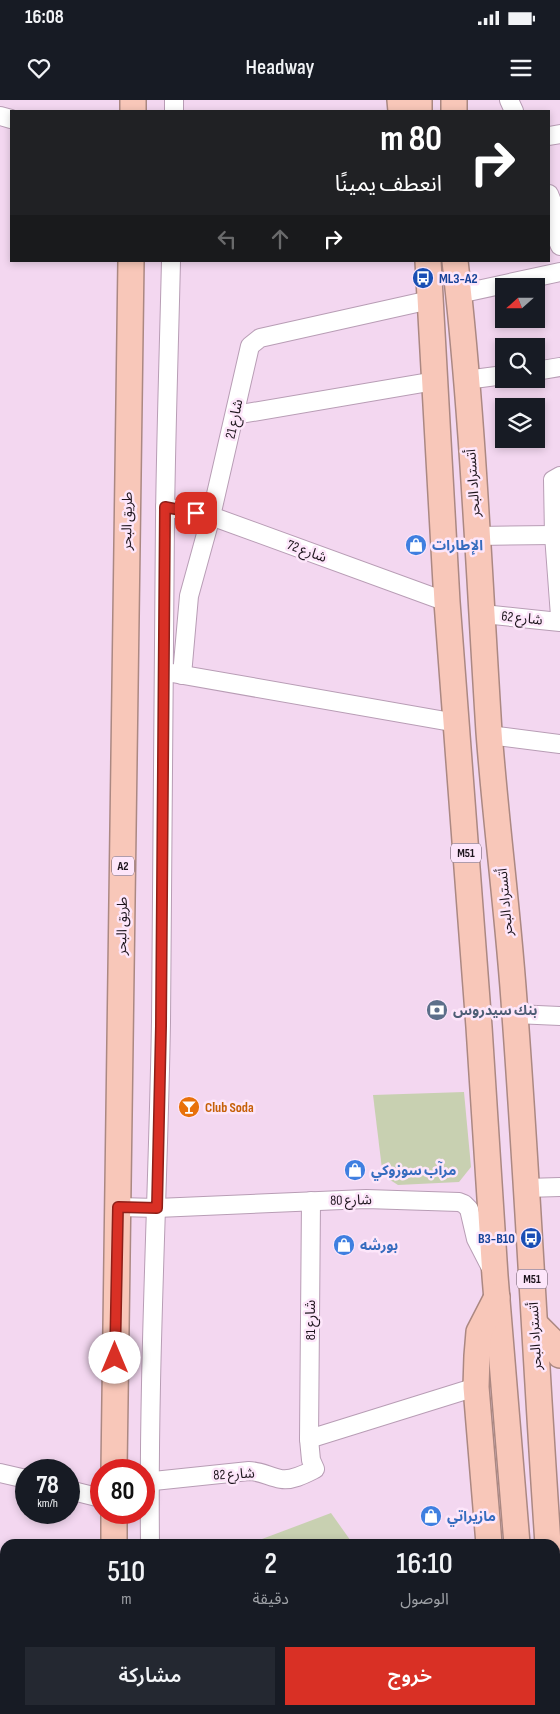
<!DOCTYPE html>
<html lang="ar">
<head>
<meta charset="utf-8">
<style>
  body { margin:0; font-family:"Sofia Sans Condensed","Noto Sans Arabic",sans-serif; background:#242831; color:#f1f3f6; direction:rtl; height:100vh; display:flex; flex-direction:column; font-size:19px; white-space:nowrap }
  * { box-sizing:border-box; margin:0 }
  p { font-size:16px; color:#9ea1a6 }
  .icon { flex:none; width:28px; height:28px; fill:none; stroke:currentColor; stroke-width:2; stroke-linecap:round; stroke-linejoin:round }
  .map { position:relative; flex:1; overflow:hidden; direction:ltr }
  .drawer { position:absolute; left:0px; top:1439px; width:560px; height:176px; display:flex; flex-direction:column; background:#171b24; border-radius:15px 15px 0 0; box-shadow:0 2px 8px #0003; direction:rtl }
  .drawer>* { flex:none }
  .hud { position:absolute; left:10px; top:10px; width:540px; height:152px; border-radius:0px; box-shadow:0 2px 8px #0003; direction:rtl; background:#202124; color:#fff; overflow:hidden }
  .needle { width:32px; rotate:249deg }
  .tools { position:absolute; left:495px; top:178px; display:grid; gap:10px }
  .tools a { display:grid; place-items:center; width:50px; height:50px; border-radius:0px; background:#171b24; box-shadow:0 2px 8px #0003; font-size:25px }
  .speed { position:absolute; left:15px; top:1359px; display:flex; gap:10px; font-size:25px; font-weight:700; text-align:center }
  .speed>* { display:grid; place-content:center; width:65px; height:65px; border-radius:50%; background:#171b24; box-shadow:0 2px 8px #0003; line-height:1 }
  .speed small { font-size:12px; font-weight:400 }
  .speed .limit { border:8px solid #d22; background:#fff; color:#111 }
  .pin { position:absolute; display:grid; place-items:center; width:42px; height:42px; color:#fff; margin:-21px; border-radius:10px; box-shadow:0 2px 8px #0006 }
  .me { position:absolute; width:55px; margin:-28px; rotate:0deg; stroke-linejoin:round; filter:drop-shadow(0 0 4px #0008) }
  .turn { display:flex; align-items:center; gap:18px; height:105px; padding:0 25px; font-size:22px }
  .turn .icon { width:65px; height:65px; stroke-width:2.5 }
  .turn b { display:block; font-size:35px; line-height:42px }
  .lanes { display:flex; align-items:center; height:48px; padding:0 25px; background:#0003; justify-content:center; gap:25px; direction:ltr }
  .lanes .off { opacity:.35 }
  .eta { display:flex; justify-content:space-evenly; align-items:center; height:85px; text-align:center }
  .eta b { font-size:30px; font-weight:600; line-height:35px }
  .button { display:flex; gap:10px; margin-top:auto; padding:10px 25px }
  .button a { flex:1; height:58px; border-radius:0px; background:#d93025; color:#fff; font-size:20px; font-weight:600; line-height:58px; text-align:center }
  .button a+a { background:#242831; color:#f1f3f6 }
  .status { display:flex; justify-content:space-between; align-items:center; height:35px; padding:0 25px; background:#171b24; direction:ltr }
  .status svg { height:14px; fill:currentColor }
  header { display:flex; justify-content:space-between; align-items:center; height:65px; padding:0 25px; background:#171b24; font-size:22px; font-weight:600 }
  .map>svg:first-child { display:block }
</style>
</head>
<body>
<div class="status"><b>16:08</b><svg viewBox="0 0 49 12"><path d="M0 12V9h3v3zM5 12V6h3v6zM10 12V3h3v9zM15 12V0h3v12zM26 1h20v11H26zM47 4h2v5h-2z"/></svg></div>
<header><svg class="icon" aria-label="menu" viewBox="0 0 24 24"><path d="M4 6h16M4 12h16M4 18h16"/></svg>Headway<svg class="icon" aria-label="heart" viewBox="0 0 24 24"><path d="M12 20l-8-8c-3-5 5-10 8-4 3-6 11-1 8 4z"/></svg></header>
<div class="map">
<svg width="560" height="1614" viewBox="0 0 560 1614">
  <rect width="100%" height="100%" fill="#f3d7f0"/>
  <g fill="#c8d0b1">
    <path d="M464,992L471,1067L459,1082L398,1085L387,1078L382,1069L373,995Z"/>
    <path d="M331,1413L353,1444H249Z"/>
    <rect x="160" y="1610" width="212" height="4"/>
  </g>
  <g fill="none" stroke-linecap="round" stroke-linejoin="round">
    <g stroke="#b89db5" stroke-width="20">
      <g id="minor">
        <path d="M509,0L514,11"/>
        <path d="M174,11V0"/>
        <path d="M0,16L11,19"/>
        <path d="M549,36L560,34"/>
        <path d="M549,94L560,121"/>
        <path d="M549,120L560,146"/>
        <path d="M459,194L560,172"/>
        <path d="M536,271L560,267"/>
        <path d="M466,280L504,275"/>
        <path d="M235,315L435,281"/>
        <path d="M560,376L553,380L554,435L560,516"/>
        <path d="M165,407L211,416L447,502"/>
        <path d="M477,436L554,435"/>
        <path d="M483,514L560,522"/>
        <path d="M172,573L457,623"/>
        <path d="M182,575L189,496L211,416L250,246L260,238L430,200"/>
        <path d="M489,635L560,644"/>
        <path d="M515,914L560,916"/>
        <path d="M526,1088L560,1087"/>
        <path d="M118,1107L157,1108L366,1099L459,1102L464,1104L469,1109L476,1139L493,1172"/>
        <path d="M309,1339L476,1287"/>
        <path d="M0,1373L26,1379"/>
        <path d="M144,1382L249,1371C260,1371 270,1377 281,1379C292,1381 305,1374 315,1369L311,1360L309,1339L311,1101"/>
        <path d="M69,1390L101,1398"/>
        <path d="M150,1444C148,1270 158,1096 161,922C163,754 163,587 165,419C166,333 169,247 171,161"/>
      </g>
    </g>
    <g stroke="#ab8882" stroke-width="24">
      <g id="major">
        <path d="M127,1614V1610"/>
        <path d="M151,1614V1610"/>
      </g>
    </g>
    <g stroke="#ab8882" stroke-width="28">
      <g id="highway">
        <path d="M400,0L401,11"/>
        <path d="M419,0V11"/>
        <path d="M454,0V11"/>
        <path d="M133,11V0"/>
        <path d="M428,161L447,502L479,927L495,1176L517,1444"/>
        <path d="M455,161C473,317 479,475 489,632C496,726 509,820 515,915C528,1091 536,1268 548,1444"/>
        <path d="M535,1224L556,1245L560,1255"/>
        <path d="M114,1370L131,161"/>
        <path d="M114,1444V1412"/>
        <path d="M489,1444L476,1287L477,1256L479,1232L497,1197"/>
        <path d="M555,1543L559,1614"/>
        <path d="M532,1610L533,1614"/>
        <path d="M112,1614V1610"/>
        <path d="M498,1614V1610"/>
      </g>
    </g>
    <use href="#minor" stroke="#fff" stroke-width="18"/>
    <use href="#major" stroke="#fbddd5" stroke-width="21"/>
    <use href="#highway" stroke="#f8c7b9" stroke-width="25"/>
  </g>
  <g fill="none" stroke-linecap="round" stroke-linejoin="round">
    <g stroke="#8d1f18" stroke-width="12">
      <path id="route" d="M115,1258L118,1107L157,1108L161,926L165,407L196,413"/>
    </g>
    <use href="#route" stroke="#d93025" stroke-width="9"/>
  </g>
  <defs>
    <g id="bus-disc" transform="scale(1.125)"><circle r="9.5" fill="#1a4fb4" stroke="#fde6fa"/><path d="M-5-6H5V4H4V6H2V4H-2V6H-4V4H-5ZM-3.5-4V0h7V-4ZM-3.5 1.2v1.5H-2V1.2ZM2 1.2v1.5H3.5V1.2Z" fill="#fff"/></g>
    <g id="shop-disc" transform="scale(1.125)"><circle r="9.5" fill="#3f7fe0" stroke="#fde6fa"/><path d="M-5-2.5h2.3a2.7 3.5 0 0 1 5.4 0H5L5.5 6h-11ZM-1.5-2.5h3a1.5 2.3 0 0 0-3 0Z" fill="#fff"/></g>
    <g id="bank-disc" transform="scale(1.125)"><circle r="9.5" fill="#5c6f8a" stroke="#fde6fa"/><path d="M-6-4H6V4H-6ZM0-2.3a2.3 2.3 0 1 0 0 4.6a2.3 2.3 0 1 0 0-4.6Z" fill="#fff"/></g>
    <g id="bar-disc" transform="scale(1.125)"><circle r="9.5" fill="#e8710a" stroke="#fde6fa"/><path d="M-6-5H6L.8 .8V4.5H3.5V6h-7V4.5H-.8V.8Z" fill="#fff"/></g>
  </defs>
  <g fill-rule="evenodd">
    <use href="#bus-disc" x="423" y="178"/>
    <use href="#shop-disc" x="416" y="445"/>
    <use href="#bank-disc" x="437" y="910"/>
    <use href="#bar-disc" x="189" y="1007"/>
    <use href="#shop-disc" x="355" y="1070"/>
    <use href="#bus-disc" x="531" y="1138"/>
    <use href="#shop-disc" x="344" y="1145"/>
    <use href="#shop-disc" x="431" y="1416"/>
  </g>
  <g text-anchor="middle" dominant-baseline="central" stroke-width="5" stroke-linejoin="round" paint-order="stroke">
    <g fill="#fde6fa" stroke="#60535f" stroke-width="1">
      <rect x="451" y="743.5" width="30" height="19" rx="4"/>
      <rect x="112" y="756.5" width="22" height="19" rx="4"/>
      <rect x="517" y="1169.5" width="30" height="19" rx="4"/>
    </g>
    <g font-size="12" font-weight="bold" fill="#1d141c">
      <text x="466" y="753">M51</text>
      <text x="123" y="766">A2</text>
      <text x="532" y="1179">M51</text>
    </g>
    <g font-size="14" font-weight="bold" fill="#164399" stroke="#fde6fa" text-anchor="start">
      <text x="439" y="178">ML3-A2</text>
      <text x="515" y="1138" text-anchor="end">B3-B10</text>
    </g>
    <g font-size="14" fill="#1d141c" stroke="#fde6fa">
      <text transform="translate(234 319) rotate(-78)">شارع 21</text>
      <text transform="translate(473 383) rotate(-94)">أتستراد البحر</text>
      <text transform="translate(127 421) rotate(-89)">طريق البحر</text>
      <text transform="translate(307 451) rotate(20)">شارع 72</text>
      <text transform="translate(522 518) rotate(6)">شارع 62</text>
      <text transform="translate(505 802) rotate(-95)">أتستراد البحر</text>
      <text transform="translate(122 826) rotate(-89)">طريق البحر</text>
      <text transform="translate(351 1100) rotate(-1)">شارع 80</text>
      <text transform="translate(310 1220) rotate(-90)">شارع 81</text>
      <text transform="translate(535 1236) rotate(-93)">أتستراد البحر</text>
      <text transform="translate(234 1374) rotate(-3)">شارع 82</text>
    </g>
    <g font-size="14" font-weight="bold" fill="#366cbe" stroke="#fde6fa" text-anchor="start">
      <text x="432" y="445">الإطارات</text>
      <text x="371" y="1070">مرآب سوزوكي</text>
      <text x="360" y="1145">بورشه</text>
      <text x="447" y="1416">مازيراتي</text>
    </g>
    <g font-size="14" font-weight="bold" fill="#4e5e75" stroke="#fde6fa" text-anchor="start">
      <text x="453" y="910">بنك سيدروس</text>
    </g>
    <g font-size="14" font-weight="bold" fill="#c56008" stroke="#fde6fa" text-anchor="start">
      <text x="205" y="1007">Club Soda</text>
    </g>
  </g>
</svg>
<div class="tools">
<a><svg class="needle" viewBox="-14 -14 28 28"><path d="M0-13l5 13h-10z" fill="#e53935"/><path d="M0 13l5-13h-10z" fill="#9ea1a6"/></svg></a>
<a><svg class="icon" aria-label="search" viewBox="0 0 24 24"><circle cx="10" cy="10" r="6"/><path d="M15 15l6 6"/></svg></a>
<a><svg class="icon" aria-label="layers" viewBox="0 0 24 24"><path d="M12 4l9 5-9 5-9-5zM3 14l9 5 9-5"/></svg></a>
</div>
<div class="speed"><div>78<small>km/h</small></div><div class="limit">80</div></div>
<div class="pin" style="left:196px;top:413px;background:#d93025"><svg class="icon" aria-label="arrive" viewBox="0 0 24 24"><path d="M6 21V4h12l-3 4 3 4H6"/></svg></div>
<svg class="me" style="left:115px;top:1258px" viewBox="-20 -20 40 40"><circle r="19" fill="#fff"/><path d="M0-13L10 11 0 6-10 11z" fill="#d93025"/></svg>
<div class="hud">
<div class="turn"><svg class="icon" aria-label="right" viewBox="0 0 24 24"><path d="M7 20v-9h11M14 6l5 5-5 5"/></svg><div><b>80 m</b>انعطف يمينًا</div></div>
<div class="lanes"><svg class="icon off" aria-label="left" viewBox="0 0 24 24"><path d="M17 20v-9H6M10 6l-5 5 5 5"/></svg><svg class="icon off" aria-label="ahead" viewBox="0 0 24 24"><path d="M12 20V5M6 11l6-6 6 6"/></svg><svg class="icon" aria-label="right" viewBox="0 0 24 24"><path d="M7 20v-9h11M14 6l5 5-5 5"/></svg></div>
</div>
<section class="drawer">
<div class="eta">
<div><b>16:10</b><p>الوصول</p></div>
<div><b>2</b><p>دقيقة</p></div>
<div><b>510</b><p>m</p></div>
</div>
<div class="button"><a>خروج</a><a>مشاركة</a></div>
</section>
</div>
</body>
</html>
